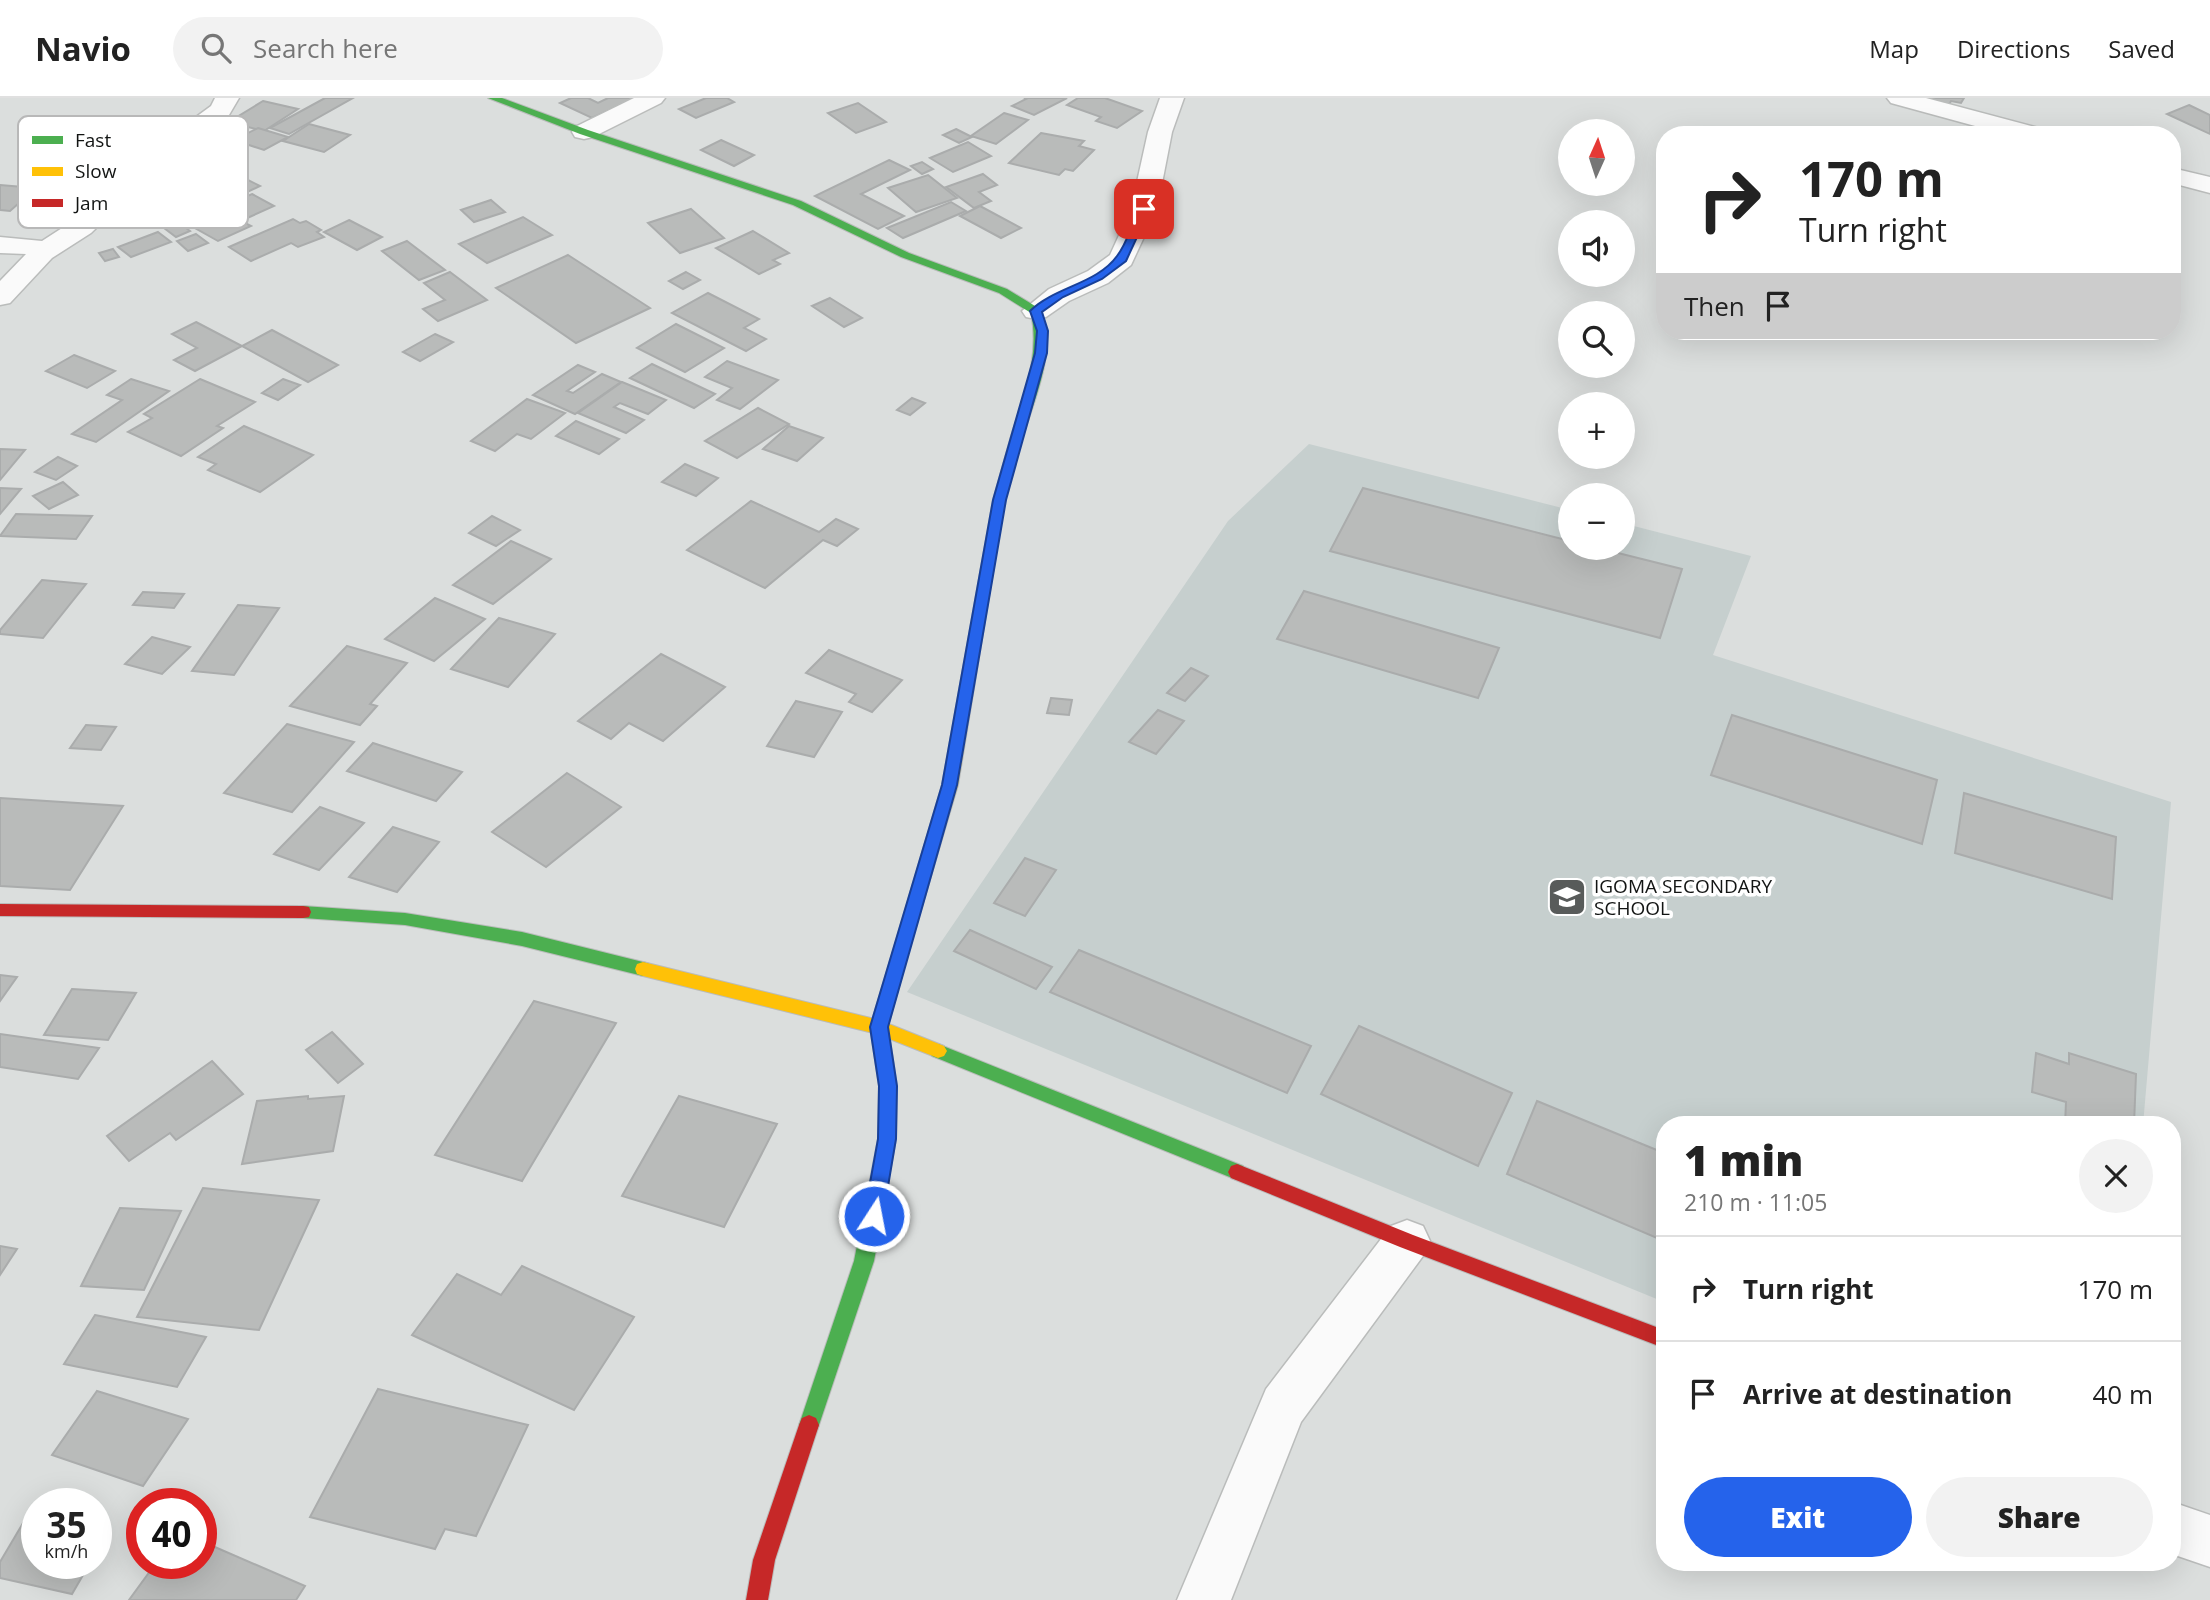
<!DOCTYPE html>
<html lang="en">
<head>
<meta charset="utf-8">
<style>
  body { margin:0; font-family:"Open Sans",sans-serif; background:#f2f2f2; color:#222; height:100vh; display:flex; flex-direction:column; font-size:26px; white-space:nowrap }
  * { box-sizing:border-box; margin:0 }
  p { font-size:23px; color:#767676 }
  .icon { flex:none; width:38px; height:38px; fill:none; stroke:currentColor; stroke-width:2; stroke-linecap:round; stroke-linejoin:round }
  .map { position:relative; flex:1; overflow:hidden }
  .sheet { position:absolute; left:1656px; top:1018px; width:525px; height:455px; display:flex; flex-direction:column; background:#fff; border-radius:28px; box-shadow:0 7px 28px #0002 }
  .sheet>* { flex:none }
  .hud { position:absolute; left:1656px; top:28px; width:525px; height:214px; border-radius:28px; box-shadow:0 7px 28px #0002; background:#fff; color:#222; overflow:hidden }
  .needle { width:46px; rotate:3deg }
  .fabs { position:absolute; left:1558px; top:21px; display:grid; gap:14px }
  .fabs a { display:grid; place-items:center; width:77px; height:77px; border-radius:50%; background:#fff; box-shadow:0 7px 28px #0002; font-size:35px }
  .speed { position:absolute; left:21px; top:1390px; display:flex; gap:14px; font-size:35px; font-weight:700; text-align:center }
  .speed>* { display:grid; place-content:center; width:91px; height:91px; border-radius:50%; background:#fff; box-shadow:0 7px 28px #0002; line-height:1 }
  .speed small { font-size:18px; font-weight:400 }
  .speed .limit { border:10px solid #d22; background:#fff; color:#111 }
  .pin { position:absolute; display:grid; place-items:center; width:60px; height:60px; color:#fff; margin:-30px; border-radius:14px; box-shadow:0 4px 10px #0006 }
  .me { position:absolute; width:77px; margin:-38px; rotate:11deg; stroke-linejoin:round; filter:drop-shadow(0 0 5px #0008) }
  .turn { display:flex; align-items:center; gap:24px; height:147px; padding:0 28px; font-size:32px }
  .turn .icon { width:91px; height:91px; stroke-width:2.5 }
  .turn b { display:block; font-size:49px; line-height:60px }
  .then { display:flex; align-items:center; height:66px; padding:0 28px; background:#0003; gap:14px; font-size:26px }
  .round { display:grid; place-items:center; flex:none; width:74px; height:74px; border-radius:37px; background:#f2f2f2 }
  .head { display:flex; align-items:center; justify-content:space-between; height:119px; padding:0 28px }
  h1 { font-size:42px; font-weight:800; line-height:52px }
  .action { display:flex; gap:14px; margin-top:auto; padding:14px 28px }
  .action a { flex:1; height:80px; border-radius:42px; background:#2563eb; color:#fff; font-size:28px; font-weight:800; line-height:80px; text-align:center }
  .action a+a { background:#f2f2f2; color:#222 }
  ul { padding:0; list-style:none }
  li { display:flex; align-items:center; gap:21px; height:105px; padding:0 28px; border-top:2px solid #e0e0e0 }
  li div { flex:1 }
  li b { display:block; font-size:26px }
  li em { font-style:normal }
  header { display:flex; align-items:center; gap:42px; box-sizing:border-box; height:98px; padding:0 35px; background:#fff; border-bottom:2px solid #e0e0e0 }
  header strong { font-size:33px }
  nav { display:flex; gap:38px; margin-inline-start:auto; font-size:24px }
  .search { width:490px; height:63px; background:#f2f2f2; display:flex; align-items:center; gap:18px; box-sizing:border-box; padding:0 24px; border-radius:38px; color:#767676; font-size:26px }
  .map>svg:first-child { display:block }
</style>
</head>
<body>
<header>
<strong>Navio</strong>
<div class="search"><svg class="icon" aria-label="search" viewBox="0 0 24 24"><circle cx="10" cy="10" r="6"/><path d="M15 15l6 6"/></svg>Search here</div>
<nav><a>Map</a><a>Directions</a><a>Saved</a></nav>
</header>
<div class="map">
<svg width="2210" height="1502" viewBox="0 0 2210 1502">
  <rect width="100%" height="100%" fill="#dbdedd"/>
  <path fill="#c6cfce" d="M1309,346L1570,412V450H1622V425L1751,458L1713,557L2171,704L2143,1027H1664V1204L907,894L1228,423Z"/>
  <g fill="#b9bbba" stroke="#aaacac" stroke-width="2">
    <path d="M325,0H353L289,36L270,30Z"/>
    <path d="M571,0H588L598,5L608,0H635L592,20L560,5Z"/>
    <path d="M706,0H727L734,4L696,20L679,11Z"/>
    <path d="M1024,0H1067L1034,17L1012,8L1026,1Z"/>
    <path d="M1078,0H1105L1142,13L1117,30L1096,23L1101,19L1067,7Z"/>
    <path d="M1905,0H1964L1961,5L1951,3L1947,10Z"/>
    <path d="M263,3L298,11L264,33L244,28L239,31L224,27Z"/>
    <path d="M858,5L886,24L856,35L828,15Z"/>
    <path d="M2189,7L2210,17V36L2167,16Z"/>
    <path d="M1004,15L1028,22L996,46L971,38Z"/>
    <path d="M309,26L350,37L324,54L283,43Z"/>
    <path d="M258,30L288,39L264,52L234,42Z"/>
    <path d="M956,31L972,39L959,45L943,37Z"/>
    <path d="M1041,35L1084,43L1079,48L1094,52L1073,73L1065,71L1059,77L1009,65Z"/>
    <path d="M721,42L754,57L734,68L701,52Z"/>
    <path d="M968,44L991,58L953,74L930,60Z"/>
    <path d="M889,62L910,72L861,96L904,118L878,131L815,98Z"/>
    <path d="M922,64L933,71L922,76L911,68Z"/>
    <path d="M983,76L997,87L979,94L991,103L974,110L946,89Z"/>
    <path d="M928,77L957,100L916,114L888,90Z"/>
    <path d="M242,79L260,88L228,103L211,94Z"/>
    <path d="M0,87L36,90L10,113L0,112Z"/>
    <path d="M252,96L274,108L245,121L224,108Z"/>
    <path d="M491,102L505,114L474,124L461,112Z"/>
    <path d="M951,104L966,113L903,140L887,130Z"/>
    <path d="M980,108L1021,130L1001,140L960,118Z"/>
    <path d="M691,111L724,140L680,155L648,125Z"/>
    <path d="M227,116L251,128L218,143L195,130Z"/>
    <path d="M523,119L552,137L487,165L459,146Z"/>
    <path d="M293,121L300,125L306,123L321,132L317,134L324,139L298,149L291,145L251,163L229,149Z"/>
    <path d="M349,122L382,139L357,152L324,134Z"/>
    <path d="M178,124L190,133L176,139L164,130Z"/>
    <path d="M753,133L789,155L773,162L780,166L759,176L716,150Z"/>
    <path d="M158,134L171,144L131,159L118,149Z"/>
    <path d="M196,136L208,145L188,153L177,143Z"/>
    <path d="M407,143L445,172L419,182L382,153Z"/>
    <path d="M113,151L119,159L105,163L99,155Z"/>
    <path d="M568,157L650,210L576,245L496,190Z"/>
    <path d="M450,174L487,202L438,223L423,211L445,202L424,185Z"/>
    <path d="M686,174L700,182L683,191L669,183Z"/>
    <path d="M708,195L759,221L744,230L766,241L746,253L672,215Z"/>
    <path d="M830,200L862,220L844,229L812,208Z"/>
    <path d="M196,224L242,248L195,273L174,262L197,250L172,236Z"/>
    <path d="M676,226L724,250L685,274L637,250Z"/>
    <path d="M272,232L338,267L308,284L242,248Z"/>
    <path d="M435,236L453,244L420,263L403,254Z"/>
    <path d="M74,257L115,273L87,290L46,273Z"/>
    <path d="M727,263L778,282L740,311L717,302L732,290L705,279Z"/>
    <path d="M652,266L715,296L694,310L630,280Z"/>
    <path d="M578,267L595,274L567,293L573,295L602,276L621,284L575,316L533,297Z"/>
    <path d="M131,281L169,293L96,344L72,336L122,302L107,297Z"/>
    <path d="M200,281L255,304L217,328L223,330L181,358L128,334L152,320L144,316Z"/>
    <path d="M283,281L300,287L278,302L262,295Z"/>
    <path d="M622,284L666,302L648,316L620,305L614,309L644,322L626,335L578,315Z"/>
    <path d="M912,300L925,305L910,317L897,312Z"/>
    <path d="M527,301L565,315L531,341L517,336L495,353L471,343Z"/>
    <path d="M758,310L789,326L737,360L705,343Z"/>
    <path d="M576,323L619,341L599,356L556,338Z"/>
    <path d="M244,328L313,357L260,394L208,372L216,366L198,359Z"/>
    <path d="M789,328L823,340L797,363L763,351Z"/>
    <path d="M0,351L25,352L0,382Z"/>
    <path d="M58,359L77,368L56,382L35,374Z"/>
    <path d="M685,366L718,380L696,398L662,384Z"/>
    <path d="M63,384L78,397L49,411L33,398Z"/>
    <path d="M0,390L21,391L0,416Z"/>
    <path d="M1363,390L1570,443V450H1598L1682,471L1660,540L1330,453Z"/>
    <path d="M751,403L819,434L836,421L858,431L837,448L823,442L765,490L687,452Z"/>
    <path d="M16,416L92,418L76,441L0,438Z"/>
    <path d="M492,418L520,432L496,448L469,435Z"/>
    <path d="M511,443L551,461L493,506L453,487Z"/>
    <path d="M42,482L86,486L43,540L0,536V532Z"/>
    <path d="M1304,493L1499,550L1478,600L1277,541Z"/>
    <path d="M143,494L184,496L174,510L133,507Z"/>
    <path d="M435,500L485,521L434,563L385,541Z"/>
    <path d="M238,507L279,510L234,577L192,573Z"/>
    <path d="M499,520L555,536L508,589L451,571Z"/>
    <path d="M152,539L190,549L162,576L125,566Z"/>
    <path d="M347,548L407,565L370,606L377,608L360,627L290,608Z"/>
    <path d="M829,552L902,582L872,614L849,604L856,596L806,575Z"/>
    <path d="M661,556L725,589L663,643L629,625L611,641L578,623Z"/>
    <path d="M1191,570L1208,578L1185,603L1167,595Z"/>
    <path d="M1051,600L1072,602L1069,617L1047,615Z"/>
    <path d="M796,603L842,614L814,659L767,648Z"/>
    <path d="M1158,612L1184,623L1156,656L1129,644Z"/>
    <path d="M1732,617L1937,682L1922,746L1711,677Z"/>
    <path d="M287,626L354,644L292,714L224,695Z"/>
    <path d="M86,627L116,629L101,652L70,650Z"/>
    <path d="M373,645L462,674L436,703L347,673Z"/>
    <path d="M567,675L621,709L546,769L492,734Z"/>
    <path d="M1964,695L2116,739L2112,801L1955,755Z"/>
    <path d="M0,700L123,708L70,792L0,788Z"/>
    <path d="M320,709L364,725L319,772L274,756Z"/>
    <path d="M393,729L439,744L397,794L349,779Z"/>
    <path d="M1025,760L1056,772L1025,818L994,805Z"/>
    <path d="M970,832L1052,869L1036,891L954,853Z"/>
    <path d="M1079,852L1311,948L1287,995L1050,894Z"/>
    <path d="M0,877L17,879L0,903Z"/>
    <path d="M72,891L136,895L108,942L44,937Z"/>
    <path d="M534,903L616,925L522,1083L435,1057Z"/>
    <path d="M1359,928L1512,995L1478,1068L1321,996Z"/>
    <path d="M332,934L363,966L338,985L306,952Z"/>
    <path d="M0,936L99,950L78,981L0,969Z"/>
    <path d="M2036,955L2069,966V955L2136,976L2134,1027H2065L2066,1004L2032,994Z"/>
    <path d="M212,963L243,996L176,1042L170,1035L129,1063L107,1038Z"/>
    <path d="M308,998V1001L344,998L333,1053L242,1066L257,1003Z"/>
    <path d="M679,998L777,1026L724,1129L622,1098Z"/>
    <path d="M1537,1003L1664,1055V1143L1507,1076Z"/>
    <path d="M203,1090L319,1102L259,1232L137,1219Z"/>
    <path d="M120,1110L181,1113L144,1192L81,1188Z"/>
    <path d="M0,1148L17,1151L0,1177Z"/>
    <path d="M522,1168L634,1219L574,1312L412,1237L457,1176L501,1197Z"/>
    <path d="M95,1217L206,1239L177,1289L64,1266Z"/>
    <path d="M378,1291L528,1327L476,1438L445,1431L435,1451L310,1419Z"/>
    <path d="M97,1293L188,1321L143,1388L52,1357Z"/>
    <path d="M26,1420L37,1422V1465H90L72,1496L0,1480V1464Z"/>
    <path d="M201,1443L305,1488L296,1502H129L156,1465H201Z"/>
  </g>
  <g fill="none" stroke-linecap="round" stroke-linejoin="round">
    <g stroke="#babcbb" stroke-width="3">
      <g id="street">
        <path d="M215,0H239L229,17L159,65L143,85L91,135L52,160L10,205L0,207V183L26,156L0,155V139L42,143L73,123L125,75L141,55L196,19L211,8Z"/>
        <path d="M634,0H665L661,5L593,39L584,41L575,39L572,34L575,29Z"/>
        <path d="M1160,0H1184L1172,34L1157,111L1131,167L1108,185L1069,203L1046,219L1036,221L1026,219L1022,213L1049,191L1088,173L1110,157L1131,111L1148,34Z"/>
        <path d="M1887,0H1926L2046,32L2049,37H2008L1891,5Z"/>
        <path d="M2172,70L2210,79V95L2172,85Z"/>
        <path d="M1407,1122L1423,1128L1430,1143L1423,1158L1301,1324L1231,1502H1177L1266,1291L1391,1128Z"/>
        <path d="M2172,1404L2210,1417V1469L2172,1456Z"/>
      </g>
    </g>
    <g stroke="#babcbb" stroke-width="2">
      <g id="fast">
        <path d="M488,0H502L588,32L801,103L909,155L1007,191L1040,211C1058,250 1035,300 1023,338L1017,342L1011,338C1024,297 1040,258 1031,215L999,195L901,159L793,107L580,36Z"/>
        <path d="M303,808L405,815L522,834L643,864L649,866L651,871L649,876L643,878L522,848L405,827L303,820L297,819L295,814L297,809Z"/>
        <path d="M900,849L906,851L908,856L888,929L897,988L896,1041L874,1163L819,1327L816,1334L809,1337L802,1334L799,1327L854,1163L878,1041L879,988L870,929L892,856L894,851Z"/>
        <path d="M938,946L1243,1068L1246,1074L1243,1080L1237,1082L932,958L929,953L932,948Z"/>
      </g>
    </g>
    <g stroke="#babcbb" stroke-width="2">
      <g id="slow">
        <path d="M1017,334L1023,338L1005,402L958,687L908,856L906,861H894L892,856L942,687L993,402L1011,338Z"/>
        <path d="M643,864L879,922L944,948L947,953L944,958L938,960L877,936L643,878L637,876L635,871L637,866Z"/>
      </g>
    </g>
    <g stroke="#babcbb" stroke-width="2">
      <g id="jam">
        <path d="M0,806L303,808L309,809L311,814L309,819L303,820L0,818Z"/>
        <path d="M1237,1066L1413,1137L1664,1232V1250L1400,1149L1231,1080L1228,1074L1231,1068Z"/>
        <path d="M809,1317L816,1320L819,1327L775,1462L768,1502H746L753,1462L799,1327L802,1320Z"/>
      </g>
    </g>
    <use href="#street" fill="#fafafa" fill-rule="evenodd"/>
    <use href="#fast" fill="#4caf50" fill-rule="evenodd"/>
    <use href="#slow" fill="#ffc107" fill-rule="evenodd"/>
    <use href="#jam" fill="#c62828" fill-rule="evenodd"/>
  </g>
  <path fill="#2563eb" stroke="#184099" stroke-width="2" d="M1141,109L1150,111L1126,163L1102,181L1063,199L1042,214L1048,233L1047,255L1006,402L957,687L888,929L897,988L896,1041L883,1118L881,1124L874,1127L867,1124L864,1118L878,1041L879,988L870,929L942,687L993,402L1035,255L1037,233L1030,213C1054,189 1097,186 1117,158C1128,144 1132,124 1141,109Z"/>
  <defs>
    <g id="school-square" transform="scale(2.0125)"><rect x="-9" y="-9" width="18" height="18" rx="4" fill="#585b5a" stroke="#fff"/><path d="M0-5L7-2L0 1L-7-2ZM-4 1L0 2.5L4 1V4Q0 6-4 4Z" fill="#fff"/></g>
  </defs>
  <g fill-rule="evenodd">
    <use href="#school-square" x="1567" y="799"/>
  </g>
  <g text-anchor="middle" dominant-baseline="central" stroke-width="7" stroke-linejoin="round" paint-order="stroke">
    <g font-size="19" fill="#121413" stroke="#fff" text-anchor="start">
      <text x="1594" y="788">IGOMA SECONDARY<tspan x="1594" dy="22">SCHOOL</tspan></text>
    </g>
  </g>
  <rect x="18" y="18" width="230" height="112" rx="10" fill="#fff" stroke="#b8b8b8" stroke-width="2"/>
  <rect x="32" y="38" width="31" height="8" fill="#4caf50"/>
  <rect x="32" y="69" width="31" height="9" fill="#ffc107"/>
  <rect x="32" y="101" width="31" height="8" fill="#c62828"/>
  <g font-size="19" fill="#121413">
    <text x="75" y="49">Fast</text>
    <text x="75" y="80">Slow</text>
    <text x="75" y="112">Jam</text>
  </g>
</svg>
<div class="fabs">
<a><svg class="needle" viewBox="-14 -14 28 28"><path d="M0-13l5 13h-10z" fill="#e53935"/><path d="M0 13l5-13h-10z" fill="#767676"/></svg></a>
<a><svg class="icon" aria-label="sound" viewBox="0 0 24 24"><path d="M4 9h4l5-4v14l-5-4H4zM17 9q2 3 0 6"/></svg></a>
<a><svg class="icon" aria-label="search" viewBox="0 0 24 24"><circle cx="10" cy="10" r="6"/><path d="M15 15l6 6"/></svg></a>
<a>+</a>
<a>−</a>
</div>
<div class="speed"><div>35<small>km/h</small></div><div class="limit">40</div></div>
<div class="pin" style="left:1144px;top:111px;background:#d93025"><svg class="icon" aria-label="arrive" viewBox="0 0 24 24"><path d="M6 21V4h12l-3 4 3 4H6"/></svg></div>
<svg class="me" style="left:874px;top:1118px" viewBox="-20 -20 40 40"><circle r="17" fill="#2563eb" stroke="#fff" stroke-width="3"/><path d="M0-11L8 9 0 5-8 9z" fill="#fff"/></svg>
<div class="hud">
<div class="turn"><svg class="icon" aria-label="right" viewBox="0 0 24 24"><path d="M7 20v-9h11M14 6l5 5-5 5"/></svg><div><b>170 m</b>Turn right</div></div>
<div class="then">Then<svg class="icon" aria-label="arrive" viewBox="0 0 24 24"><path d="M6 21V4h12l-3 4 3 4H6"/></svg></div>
</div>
<section class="sheet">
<div class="head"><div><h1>1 min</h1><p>210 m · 11:05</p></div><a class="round"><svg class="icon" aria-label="close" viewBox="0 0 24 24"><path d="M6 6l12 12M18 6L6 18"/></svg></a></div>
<ul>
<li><svg class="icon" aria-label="right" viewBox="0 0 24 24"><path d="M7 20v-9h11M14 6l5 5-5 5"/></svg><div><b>Turn right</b></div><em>170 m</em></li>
<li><svg class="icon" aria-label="arrive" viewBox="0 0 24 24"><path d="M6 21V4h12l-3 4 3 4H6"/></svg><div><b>Arrive at destination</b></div><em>40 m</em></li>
</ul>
<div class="action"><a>Exit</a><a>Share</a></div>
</section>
</div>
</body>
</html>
